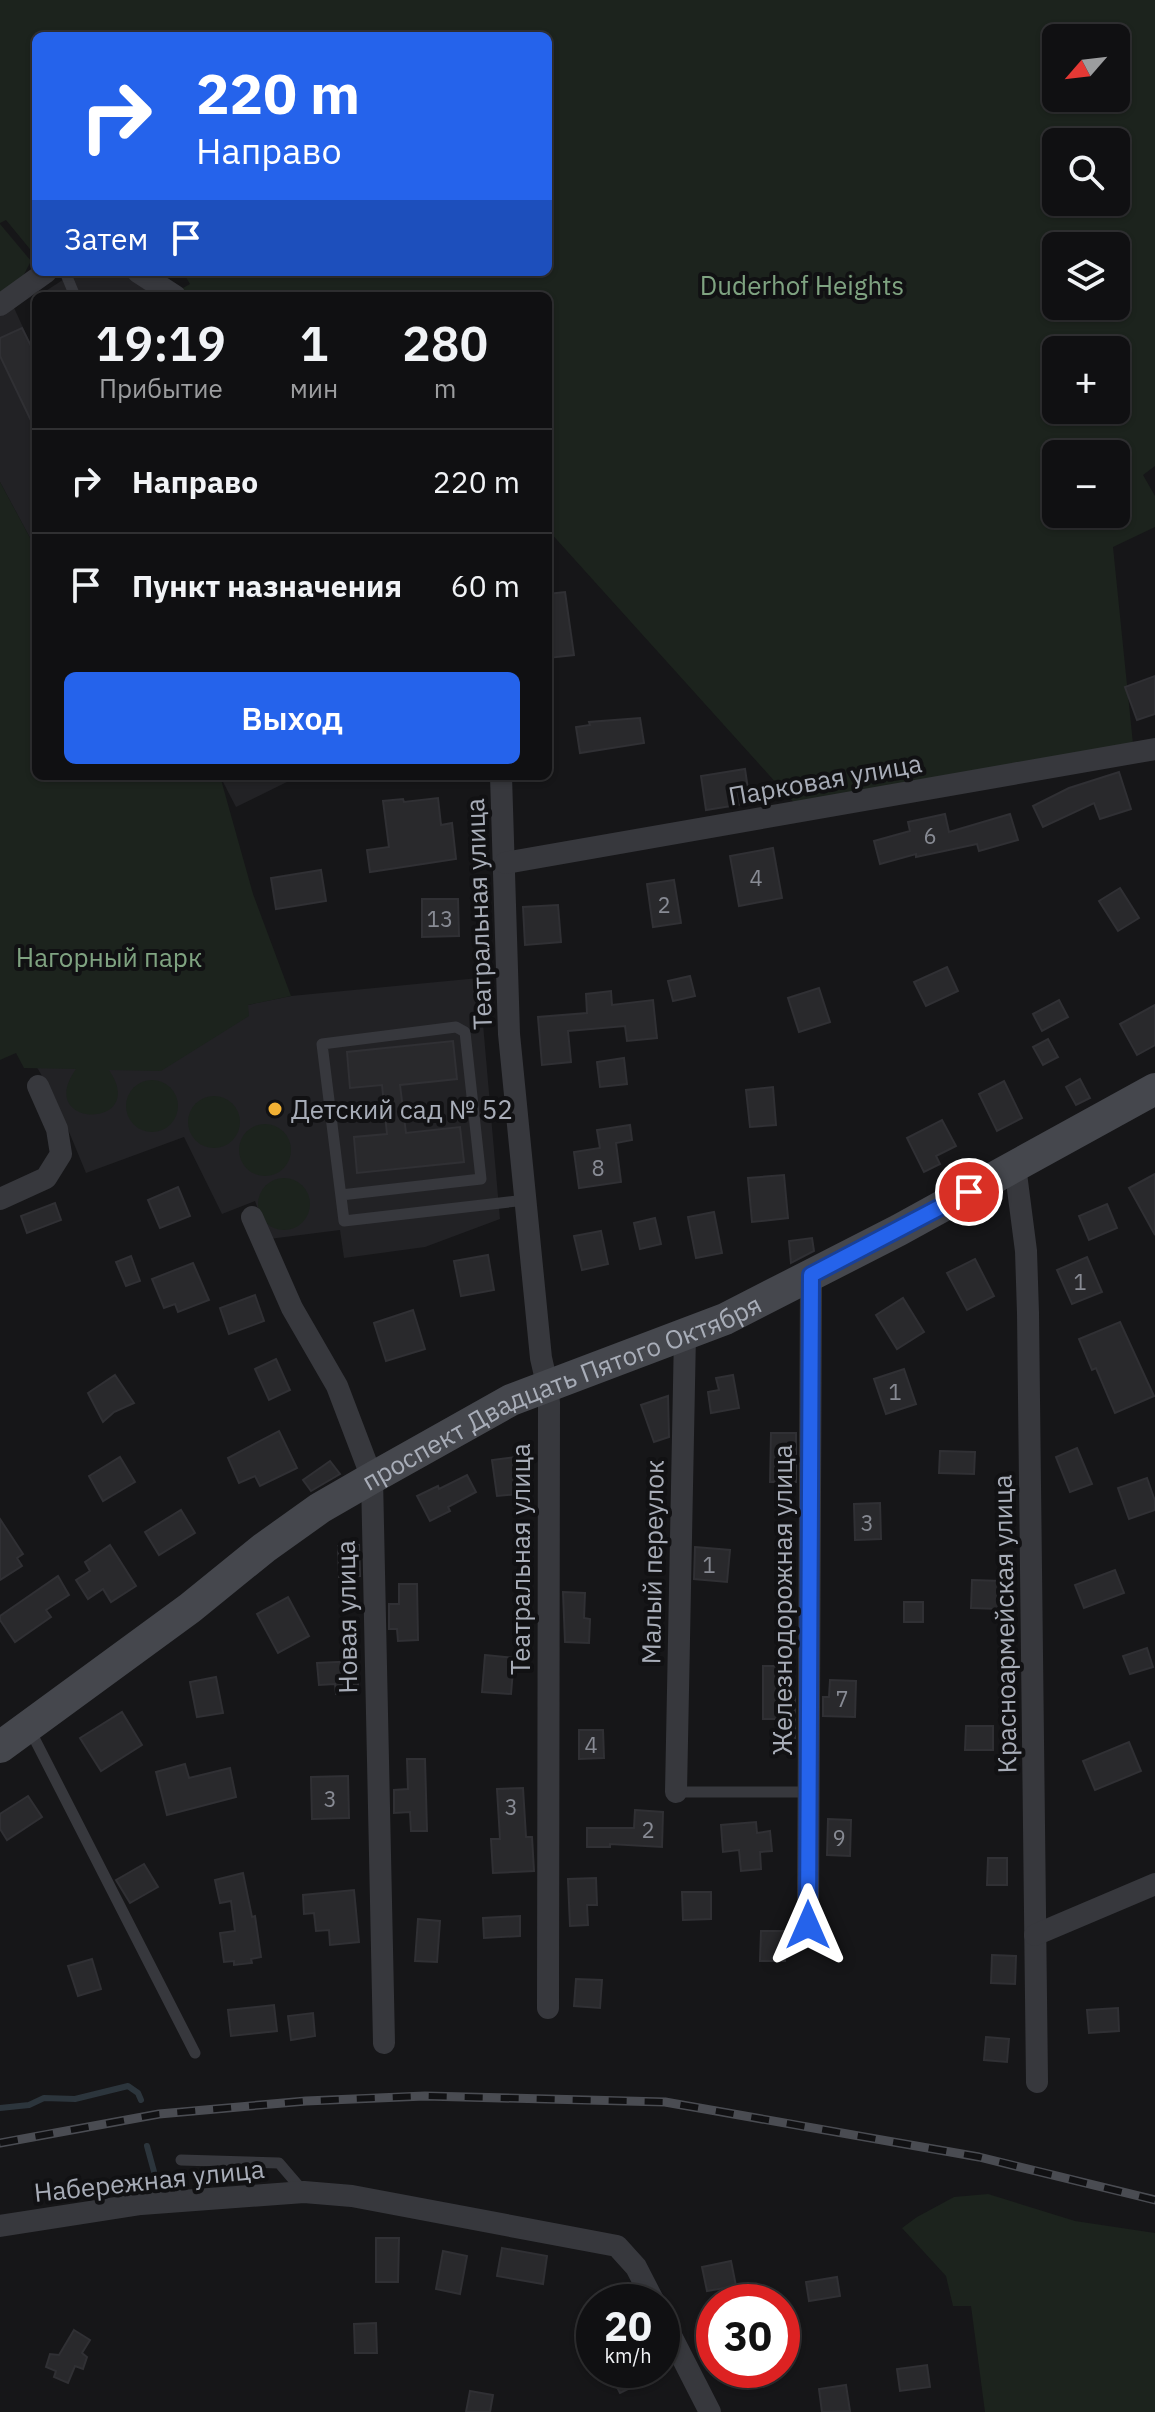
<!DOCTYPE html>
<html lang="ru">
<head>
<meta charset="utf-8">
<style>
  body { margin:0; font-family:"IBM Plex Sans",sans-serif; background:#19191b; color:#f1f3f6; height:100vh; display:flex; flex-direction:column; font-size:30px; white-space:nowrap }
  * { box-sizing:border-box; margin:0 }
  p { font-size:26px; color:#9c9d9f }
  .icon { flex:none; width:44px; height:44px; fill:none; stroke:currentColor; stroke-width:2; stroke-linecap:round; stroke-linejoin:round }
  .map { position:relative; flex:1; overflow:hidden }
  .details { position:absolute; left:32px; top:292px; width:520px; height:488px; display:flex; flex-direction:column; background:#101012; border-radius:12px; box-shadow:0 2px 6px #0004,0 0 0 2px #303032 }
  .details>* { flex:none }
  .banner { position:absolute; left:32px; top:32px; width:520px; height:244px; border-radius:12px; box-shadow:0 2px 6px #0004,0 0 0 2px #303032; background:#2563eb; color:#fff; overflow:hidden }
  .needle { width:52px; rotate:242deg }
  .tools { position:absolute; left:1042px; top:24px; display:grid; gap:16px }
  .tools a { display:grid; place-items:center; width:88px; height:88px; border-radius:12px; background:#101012; box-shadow:0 2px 6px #0004,0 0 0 2px #303032; font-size:40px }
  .speed { position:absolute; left:576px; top:2284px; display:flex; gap:16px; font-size:40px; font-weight:700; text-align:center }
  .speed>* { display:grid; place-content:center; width:104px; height:104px; border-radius:50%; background:#101012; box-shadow:0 2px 6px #0004,0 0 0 2px #303032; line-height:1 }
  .speed small { font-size:20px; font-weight:400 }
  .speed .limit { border:12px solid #d22; background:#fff; color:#111 }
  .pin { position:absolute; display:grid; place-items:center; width:68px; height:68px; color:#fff; margin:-34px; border:4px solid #fff; border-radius:50%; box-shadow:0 2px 8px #0007 }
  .me { position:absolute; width:88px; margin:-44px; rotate:0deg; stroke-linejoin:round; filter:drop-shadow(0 0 6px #0008) }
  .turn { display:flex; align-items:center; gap:28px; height:168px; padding:0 32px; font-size:36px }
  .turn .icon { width:104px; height:104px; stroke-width:2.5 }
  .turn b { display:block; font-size:56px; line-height:68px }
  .then { display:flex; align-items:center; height:76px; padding:0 32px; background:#0003; gap:16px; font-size:30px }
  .eta { display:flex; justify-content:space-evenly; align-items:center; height:136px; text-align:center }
  .eta b { font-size:48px; font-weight:600; line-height:56px }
  .action { display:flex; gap:16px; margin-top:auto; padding:16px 32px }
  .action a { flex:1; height:92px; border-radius:12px; background:#2563eb; color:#fff; font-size:32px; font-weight:600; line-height:92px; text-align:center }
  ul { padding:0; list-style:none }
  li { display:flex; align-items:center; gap:24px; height:104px; padding:0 32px; border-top:2px solid #303032 }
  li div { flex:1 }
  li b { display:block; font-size:30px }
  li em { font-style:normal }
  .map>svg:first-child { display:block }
</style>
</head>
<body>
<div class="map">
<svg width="1155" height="2412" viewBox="0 0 1155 2412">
  <rect width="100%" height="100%" fill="#161618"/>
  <g fill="#222225">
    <path d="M75,272H122L164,296H38Z"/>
    <path d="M0,291L10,299L36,356V549L0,482Z"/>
    <path d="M220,776H299L236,807Z"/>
    <path d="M479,978L500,1219L425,1247L344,1258L340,1230L269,1239L255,1201L222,1214L184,1137L86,1173L55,1098L35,1064L86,1038L291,996Z"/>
  </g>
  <g fill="#1c231d" fill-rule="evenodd">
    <path d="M0,0H1155V466L1143,475L1155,496V527L1113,547L1133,744L797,806L548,530V296H179L174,293L190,284L183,272H548V36H36L34,254L6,220L0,223ZM1056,38H1116V98H1056ZM1056,142H1116V202H1056ZM1056,246H1116V306H1056ZM1056,350H1116V410H1056ZM1056,454H1116V514H1056Z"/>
    <path d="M0,224L31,261L21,280L0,295Z"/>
    <path d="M0,482L36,549V776H220L253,894L291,996L248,1005L249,1016L161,1071L109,1070C150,1130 33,1129 76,1069L24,1068L16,1053L0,1060Z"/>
    <circle cx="152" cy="1106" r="26"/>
    <circle cx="214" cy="1122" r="26"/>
    <circle cx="265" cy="1150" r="26"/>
    <circle cx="284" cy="1204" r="26"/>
    <path d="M988,2194L1075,2221L1155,2233V2412H985L971,2306H953L946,2276L902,2228L917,2217L954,2197Z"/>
  </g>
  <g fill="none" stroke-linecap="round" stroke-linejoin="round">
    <g stroke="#2c353c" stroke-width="6">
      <path d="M0,2108L29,2105L44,2098L75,2099L128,2086L138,2093L141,2100"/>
      <path d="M147,2146L156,2179L185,2192"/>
    </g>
  </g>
  <g fill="#29292c" stroke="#303034" stroke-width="2">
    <path d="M22,328L36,356V431L0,356V338Z"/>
    <path d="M565,592L574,655L548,658V594Z"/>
    <path d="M1155,676V714L1137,720L1125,687Z"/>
    <path d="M640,718L644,743L580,753L576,727L590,725L589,722Z"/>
    <path d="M745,769L750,803L706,810L701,776Z"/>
    <path d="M1119,772L1131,809L1100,819L1094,803L1043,827L1033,806L1069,788Z"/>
    <path d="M438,798L441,825L452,823L456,859L370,872L367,850L389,847L383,801L403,799L404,802Z"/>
    <path d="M945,814L949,832L1010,814L1018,840L979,851L977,844L916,857V854L880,864L874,841L910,831L908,822Z"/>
    <path d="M773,848L782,898L739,906L730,856Z"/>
    <path d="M321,870L326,901L276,909L271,878Z"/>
    <path d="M674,880L681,923L653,927L647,884Z"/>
    <path d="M1120,888L1139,918L1118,931L1099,901Z"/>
    <path d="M422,899H458L459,936L422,937Z"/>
    <path d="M558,905L561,942L525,945L523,907Z"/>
    <path d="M947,967L958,991L926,1006L914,982Z"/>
    <path d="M690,976L695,996L673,1001L668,981Z"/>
    <path d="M819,988L830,1022L799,1032L788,998Z"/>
    <path d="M611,991L612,1005L653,1000L657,1038L627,1041L625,1026L568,1031L571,1062L542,1065L538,1017L587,1013L586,994Z"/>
    <path d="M1059,1000L1068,1017L1042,1031L1033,1014Z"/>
    <path d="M1155,1005V1045L1137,1055L1120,1024Z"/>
    <path d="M1048,1039L1058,1057L1043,1065L1033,1047Z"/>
    <path d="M453,1041L457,1079L400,1085L406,1133L460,1127L464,1162L357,1173L354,1137L387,1134L382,1085L350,1088L347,1052Z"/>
    <path d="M624,1058L627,1084L600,1087L597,1062Z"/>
    <path d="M1080,1079L1090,1098L1076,1105L1066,1087Z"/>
    <path d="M1004,1081L1022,1118L997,1131L979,1094Z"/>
    <path d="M773,1087L776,1125L750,1127L746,1090Z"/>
    <path d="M942,1120L956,1146L936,1156L940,1164L924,1172L907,1138Z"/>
    <path d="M630,1125L632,1140L616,1143L621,1182L579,1188L574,1152L600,1148L597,1130Z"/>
    <path d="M1155,1174V1235L1129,1188Z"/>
    <path d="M784,1175L788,1218L752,1222L748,1178Z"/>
    <path d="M178,1187L190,1216L160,1228L148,1200Z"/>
    <path d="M55,1203L61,1220L27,1233L21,1216Z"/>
    <path d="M1107,1204L1117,1228L1089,1240L1079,1216Z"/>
    <path d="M714,1212L722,1253L696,1258L688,1217Z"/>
    <path d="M655,1218L661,1244L640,1249L634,1223Z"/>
    <path d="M601,1231L608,1264L582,1270L574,1236Z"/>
    <path d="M812,1238L814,1251L791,1263L789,1241Z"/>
    <path d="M488,1255L494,1290L461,1296L454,1261Z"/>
    <path d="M131,1256L140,1281L126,1286L116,1262Z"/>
    <path d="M1087,1257L1102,1292L1072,1304L1057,1270Z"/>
    <path d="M975,1259L994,1296L967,1310L947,1273Z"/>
    <path d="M193,1263L209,1300L178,1312L175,1304L164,1308L152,1279Z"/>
    <path d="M255,1295L264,1321L229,1334L220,1308Z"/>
    <path d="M903,1298L924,1332L897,1349L876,1315Z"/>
    <path d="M413,1310L425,1349L386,1361L374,1323Z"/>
    <path d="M1120,1322L1154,1396L1115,1413L1096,1368L1092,1370L1079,1339Z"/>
    <path d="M276,1359L290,1390L269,1400L255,1369Z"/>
    <path d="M904,1369L916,1404L886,1414L874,1379Z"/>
    <path d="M115,1375L134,1403L114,1412L103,1422L88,1393Z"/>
    <path d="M733,1375L739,1408L711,1413L708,1392L719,1390L716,1378Z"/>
    <path d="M668,1396L669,1437L654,1442L641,1405Z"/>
    <path d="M279,1431L297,1468L260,1486L255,1476L239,1483L228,1458Z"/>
    <path d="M771,1433H796V1482H770Z"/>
    <path d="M1077,1448L1092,1484L1070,1492L1056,1457Z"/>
    <path d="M940,1451L975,1452L974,1474L939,1473Z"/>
    <path d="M524,1456L528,1493L497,1496L492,1460Z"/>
    <path d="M120,1457L135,1482L103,1501L89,1476Z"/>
    <path d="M330,1461L340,1474L311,1491L303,1480Z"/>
    <path d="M467,1475L476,1492L448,1507L450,1511L430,1521L417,1496L438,1486L439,1489Z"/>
    <path d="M1147,1478L1155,1501V1510L1129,1519L1118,1488Z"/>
    <path d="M880,1503L881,1539L855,1540L854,1504Z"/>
    <path d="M181,1510L195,1533L159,1555L145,1532Z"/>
    <path d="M0,1519L23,1554L17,1558L22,1566L0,1580Z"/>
    <path d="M110,1545L136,1586L111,1602L103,1589L88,1599L76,1580L90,1571L85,1562Z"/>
    <path d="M359,1545L360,1576L339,1577L338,1546Z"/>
    <path d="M695,1547L730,1550L727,1582L694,1579Z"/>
    <path d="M1115,1570L1124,1593L1084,1608L1075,1585Z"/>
    <path d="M58,1576L69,1595L46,1610L51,1617L15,1642L0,1620V1616Z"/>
    <path d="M972,1580L1001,1581L1000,1609L971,1608Z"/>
    <path d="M399,1584H417L418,1640L398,1641L397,1629H389V1604H399Z"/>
    <path d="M563,1592L585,1593L584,1618L590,1619L589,1643L565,1642Z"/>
    <path d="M288,1597L309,1636L278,1653L257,1614Z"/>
    <rect x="904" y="1602" width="19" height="20"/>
    <path d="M1147,1648L1153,1667L1130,1674L1123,1656Z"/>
    <path d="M485,1655L514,1658L511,1694L482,1692Z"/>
    <path d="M358,1661V1692L336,1694L335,1684L319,1685L317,1663Z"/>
    <path d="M763,1666H789V1697H795V1738H785V1719H763Z"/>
    <path d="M216,1677L223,1713L197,1717L190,1682Z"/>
    <path d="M830,1680L856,1681L855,1717L823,1716V1697H829Z"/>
    <path d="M122,1712L142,1745L101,1771L80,1738Z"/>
    <path d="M966,1726H993V1750H965Z"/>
    <path d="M579,1730H603L604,1758L579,1759Z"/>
    <path d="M1129,1742L1141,1771L1095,1790L1083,1761Z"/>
    <path d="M407,1759H425L427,1831H411L410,1812L394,1813V1790L408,1789Z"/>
    <path d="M185,1764L189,1778L230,1768L236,1797L167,1815L156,1772Z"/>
    <path d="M348,1776L349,1818L312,1819L311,1777Z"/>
    <path d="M523,1788L526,1837H532L534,1871L493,1873L491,1839H500L497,1789Z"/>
    <path d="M28,1796L42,1817L7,1840L0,1829V1814Z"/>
    <path d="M635,1810L663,1812L662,1847L610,1844V1847H587V1828H634Z"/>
    <path d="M828,1819L851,1820L850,1856L827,1855Z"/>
    <path d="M756,1822L757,1833L770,1831L772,1851L760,1852L761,1869L741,1871L739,1850L723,1852L721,1825Z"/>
    <path d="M988,1858H1007V1885H987Z"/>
    <path d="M144,1864L158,1887L130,1903L116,1880Z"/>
    <path d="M243,1873L252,1917L255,1916L261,1957L251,1959L252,1963L234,1965V1961L224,1962L220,1933L235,1931L231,1901L220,1903L215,1880Z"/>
    <path d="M596,1878L597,1905H587L588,1925L570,1926L568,1879Z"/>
    <path d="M354,1890L359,1942L330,1945L329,1930L316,1931L314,1913L304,1914L303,1895Z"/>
    <path d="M682,1892H711V1919L683,1920Z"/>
    <path d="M520,1916V1936L484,1938L483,1918Z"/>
    <path d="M418,1919L440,1921L437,1962L415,1961Z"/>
    <path d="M761,1931H785V1961H760Z"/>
    <path d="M992,1955L1016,1956L1015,1984L991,1983Z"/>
    <path d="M92,1959L101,1989L78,1996L68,1966Z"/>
    <path d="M576,1979L602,1980L600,2008L574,2006Z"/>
    <path d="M274,2005L277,2031L231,2036L228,2010Z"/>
    <path d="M1118,2008L1119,2031L1089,2033L1087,2010Z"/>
    <path d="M313,2013L315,2036L291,2040L288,2016Z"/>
    <path d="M986,2037L1009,2039L1007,2062L984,2060Z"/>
    <path d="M376,2238H399L398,2282H376Z"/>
    <path d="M502,2248L547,2256L543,2284L497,2276Z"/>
    <path d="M443,2251L467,2256L460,2294L436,2289Z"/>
    <path d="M731,2261L736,2286L707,2291L702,2267Z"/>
    <path d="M837,2277L840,2296L809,2301L806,2282Z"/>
    <path d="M376,2323L377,2353H355L354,2324Z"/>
    <path d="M74,2330L90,2340L82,2353L87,2357L83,2369L75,2366L68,2383L54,2377L56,2371L46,2367L50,2354L59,2355Z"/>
    <path d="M927,2365L930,2387L900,2391L897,2369Z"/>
    <path d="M608,2370H667L620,2393Z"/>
    <path d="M846,2385L850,2411L822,2412L819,2389Z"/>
    <path d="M470,2391L493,2395L490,2412H466Z"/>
  </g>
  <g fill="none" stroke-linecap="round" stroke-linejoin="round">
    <g stroke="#37383d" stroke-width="11">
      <path d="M65,272L75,296"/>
      <path d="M341,1195L481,1179L465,1032L456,1027L322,1044L344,1221L526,1200"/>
      <path d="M30,1730L195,2053"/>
      <path d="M676,1792H809"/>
      <path d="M181,2160L279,2163L303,2191"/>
    </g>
    <g stroke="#37383d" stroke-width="22">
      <path d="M138,272L175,296"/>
      <path d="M0,305L46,272"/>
      <path d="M501,776L509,1034L541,1358L547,1384L549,1403L548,2008"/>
      <path d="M505,863L1155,749"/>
      <path d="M1015,1166L1026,1251L1028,1313L1037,2082"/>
      <path d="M0,1199L46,1178L61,1154L57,1129L38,1086"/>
      <path d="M252,1217L292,1308L337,1386L372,1478L384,2043"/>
      <path d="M676,1792L685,1334"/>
      <path d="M808,1925L811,1275"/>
      <path d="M1035,1935L1155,1884"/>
      <path d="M0,2226L141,2204L304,2192L352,2196L617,2246L636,2267L654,2302"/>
      <path d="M662,2318L710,2412"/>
    </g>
    <path stroke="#45474d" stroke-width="32" id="s1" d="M0,1747L190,1608L264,1548L320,1508L372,1478L511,1400L725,1319L899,1230L1155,1089"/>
    <g stroke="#4a4c52" stroke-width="9">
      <path id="rail" d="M0,2143L159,2114L306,2101L425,2096L665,2102L979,2157L1155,2200"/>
    </g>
    <use href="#rail" stroke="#111113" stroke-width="6" stroke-dasharray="18" stroke-linecap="butt"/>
  </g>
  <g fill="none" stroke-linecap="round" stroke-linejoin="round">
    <g stroke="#184099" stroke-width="20">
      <path id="route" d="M808,1925L811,1275L969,1192"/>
    </g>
    <use href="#route" stroke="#2563eb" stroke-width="14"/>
  </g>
  <circle fill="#f2b134" stroke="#111113" stroke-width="3" cx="275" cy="1109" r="8"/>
  <g text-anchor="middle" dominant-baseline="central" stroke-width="8" stroke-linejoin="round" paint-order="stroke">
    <g font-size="22" fill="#888b94">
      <text x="930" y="835">6</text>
      <text x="756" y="877">4</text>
      <text x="664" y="904">2</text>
      <text x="440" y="918">13</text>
      <text x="598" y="1167">8</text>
      <text x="1080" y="1281">1</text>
      <text x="895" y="1391">1</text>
      <text x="867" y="1522">3</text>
      <text x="709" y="1564">1</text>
      <text x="842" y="1698">7</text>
      <text x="591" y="1744">4</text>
      <text x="330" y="1798">3</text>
      <text x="511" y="1806">3</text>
      <text x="648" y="1829">2</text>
      <text x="839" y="1837">9</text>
    </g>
    <g font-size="26" fill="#7fa381" stroke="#111113">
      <text x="802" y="285">Duderhof Heights</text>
      <text x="109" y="957">Нагорный парк</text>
    </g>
    <g font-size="26" fill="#a8adb8" stroke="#111113">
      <text transform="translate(825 779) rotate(-10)">Парковая улица</text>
      <text transform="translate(478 914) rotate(-92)">Театральная улица</text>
      <text stroke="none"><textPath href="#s1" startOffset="668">проспект Двадцать Пятого Октября</textPath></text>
      <text transform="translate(520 1559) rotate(-90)">Театральная улица</text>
      <text transform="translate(652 1562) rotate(-89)">Малый переулок</text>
      <text transform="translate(782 1600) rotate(-90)">Железнодорожная улица</text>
      <text transform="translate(346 1617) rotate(-91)">Новая улица</text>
      <text transform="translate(1004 1624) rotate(-91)">Красноармейская улица</text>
      <text transform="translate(149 2180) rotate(-6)">Набережная улица</text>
    </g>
    <g font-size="26" fill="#a8adb8" stroke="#111113" text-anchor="start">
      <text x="291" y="1109">Детский сад № 52</text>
    </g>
  </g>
</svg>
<div class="tools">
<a><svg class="needle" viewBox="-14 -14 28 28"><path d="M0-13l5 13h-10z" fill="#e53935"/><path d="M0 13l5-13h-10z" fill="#9c9d9f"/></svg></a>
<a><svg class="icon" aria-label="search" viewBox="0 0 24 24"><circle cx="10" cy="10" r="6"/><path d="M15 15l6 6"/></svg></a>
<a><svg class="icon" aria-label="layers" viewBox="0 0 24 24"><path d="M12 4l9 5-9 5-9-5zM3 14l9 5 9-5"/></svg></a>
<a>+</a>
<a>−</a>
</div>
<div class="speed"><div>20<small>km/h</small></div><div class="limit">30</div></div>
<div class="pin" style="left:969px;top:1192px;background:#d93025"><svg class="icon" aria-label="arrive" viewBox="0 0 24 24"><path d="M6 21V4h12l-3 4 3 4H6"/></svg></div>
<svg class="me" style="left:808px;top:1925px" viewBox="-20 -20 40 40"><path d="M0-17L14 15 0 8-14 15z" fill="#2563eb" stroke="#fff" stroke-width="4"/></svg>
<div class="banner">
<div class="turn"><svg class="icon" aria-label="right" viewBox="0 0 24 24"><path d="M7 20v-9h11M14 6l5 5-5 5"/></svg><div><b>220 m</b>Направо</div></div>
<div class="then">Затем<svg class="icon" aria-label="arrive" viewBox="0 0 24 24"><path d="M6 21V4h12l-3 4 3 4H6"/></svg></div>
</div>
<section class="details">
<div class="eta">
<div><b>19:19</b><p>Прибытие</p></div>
<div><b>1</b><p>мин</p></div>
<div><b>280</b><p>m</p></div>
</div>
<ul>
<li><svg class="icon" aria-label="right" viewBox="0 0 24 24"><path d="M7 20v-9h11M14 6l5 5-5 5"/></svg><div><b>Направо</b></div><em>220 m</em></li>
<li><svg class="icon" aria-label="arrive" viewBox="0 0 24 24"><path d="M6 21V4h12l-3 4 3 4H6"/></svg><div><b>Пункт назначения</b></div><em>60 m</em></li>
</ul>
<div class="action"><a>Выход</a></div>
</section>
</div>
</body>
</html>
